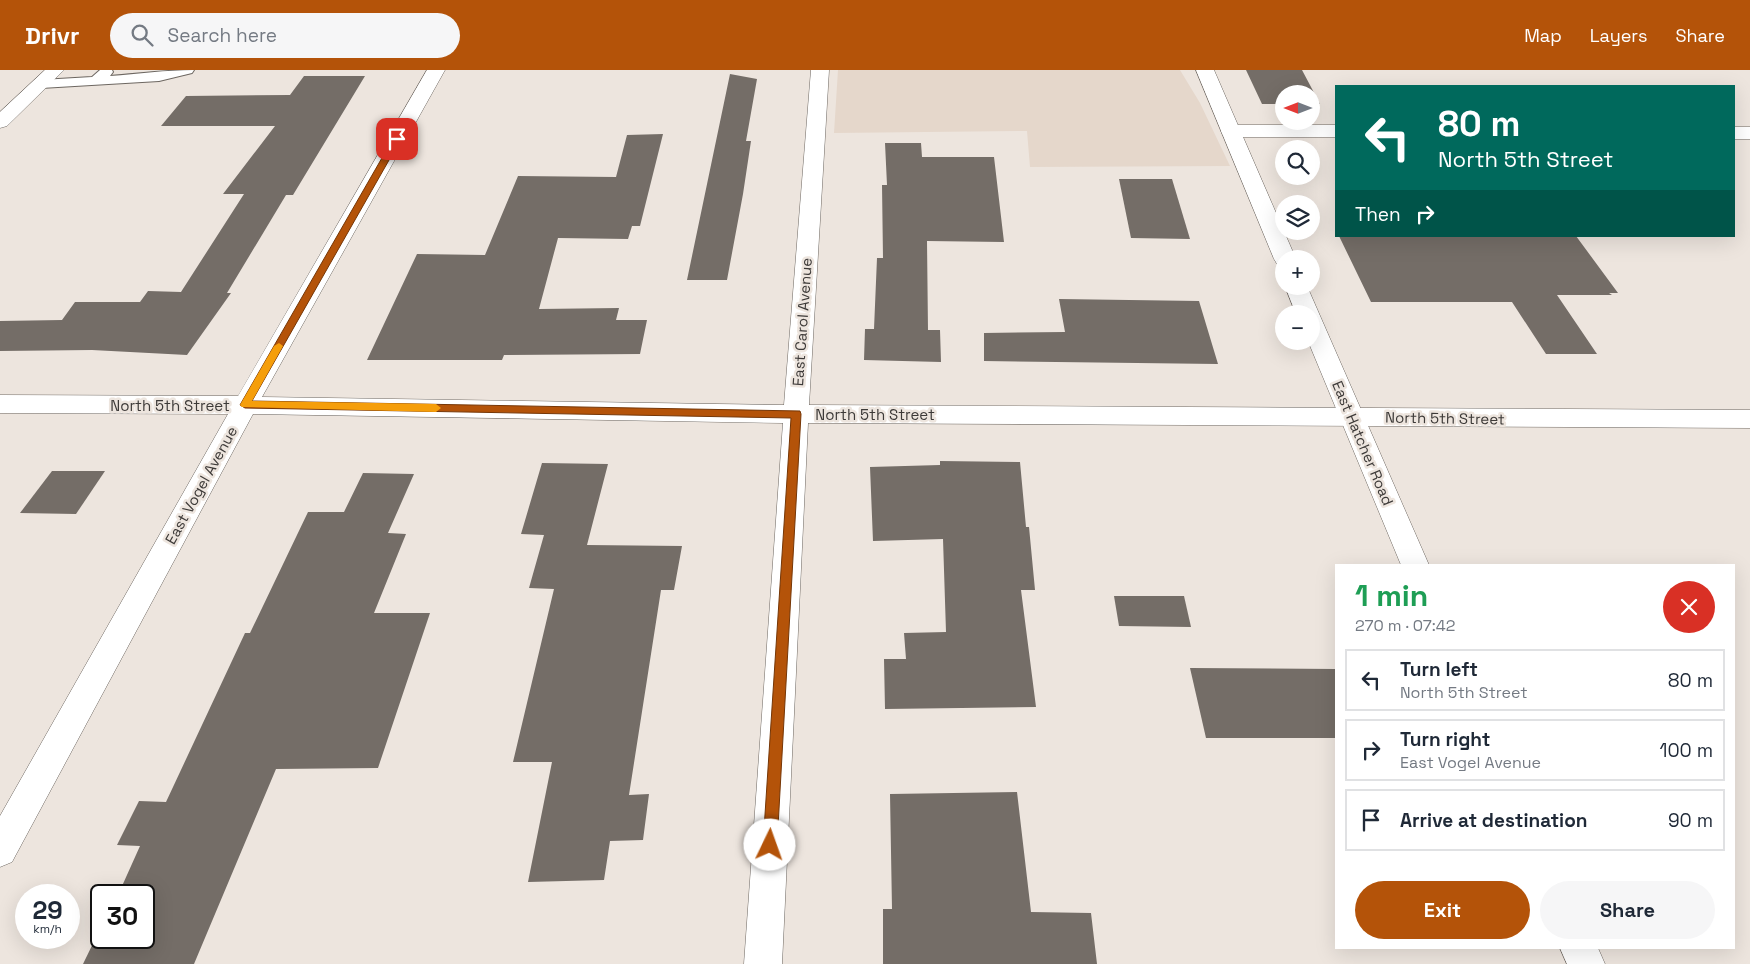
<!DOCTYPE html>
<html lang="en">
<head>
<meta charset="utf-8">
<style>
  body { margin:0; font-family:"Space Grotesk",sans-serif; background:#f6f6f7; color:#1f2937; height:100vh; display:flex; flex-direction:column; font-size:19px; white-space:nowrap }
  * { box-sizing:border-box; margin:0 }
  p { font-size:16px; color:#747a83 }
  .icon { flex:none; width:28px; height:28px; fill:none; stroke:currentColor; stroke-width:2; stroke-linecap:round; stroke-linejoin:round }
  .map { position:relative; flex:1; overflow:hidden }
  .side { position:absolute; left:1335px; top:494px; width:400px; height:385px; display:flex; flex-direction:column; background:#fff; border-radius:0px; box-shadow:0 5px 20px #0002 }
  .side>* { flex:none }
  .guide { position:absolute; left:1335px; top:15px; width:400px; height:152px; border-radius:0px; box-shadow:0 5px 20px #0002; background:#00695c; color:#fff; overflow:hidden }
  .needle { width:32px; rotate:270deg }
  .fabs { position:absolute; left:1275px; top:15px; display:grid; gap:10px }
  .fabs a { display:grid; place-items:center; width:45px; height:45px; border-radius:50%; background:#fff; box-shadow:0 5px 20px #0002; font-size:25px }
  .speed { position:absolute; left:15px; top:814px; display:flex; gap:10px; font-size:25px; font-weight:700; text-align:center }
  .speed>* { display:grid; place-content:center; width:65px; height:65px; border-radius:50%; background:#fff; box-shadow:0 5px 20px #0002; line-height:1 }
  .speed small { font-size:12px; font-weight:400 }
  .speed .limit { border:2px solid #111; border-radius:8px; background:#fff; color:#111 }
  .pin { position:absolute; display:grid; place-items:center; width:42px; height:42px; color:#fff; margin:-21px; border-radius:10px; box-shadow:0 2px 8px #0006 }
  .me { position:absolute; width:55px; margin:-28px; rotate:3deg; stroke-linejoin:round; filter:drop-shadow(0 0 4px #0008) }
  .turn { display:flex; align-items:center; gap:18px; height:105px; padding:0 20px; font-size:22px }
  .turn .icon { width:65px; height:65px; stroke-width:2.5 }
  .turn b { display:block; font-size:35px; line-height:42px }
  .then { display:flex; align-items:center; height:48px; padding:0 20px; background:#0003; gap:10px; font-size:19px }
  .round { display:grid; place-items:center; flex:none; width:52px; height:52px; border-radius:26px; background:#f6f6f7 }
  .head { display:flex; align-items:center; justify-content:space-between; height:85px; padding:0 20px }
  h1 { font-size:30px; font-weight:600; line-height:38px; color:#1e9e55 }
  .action { display:flex; gap:10px; margin-top:auto; padding:10px 20px }
  .action a { flex:1; height:58px; border-radius:30px; background:#b45309; color:#fff; font-size:20px; font-weight:600; line-height:58px; text-align:center }
  .action a+a { background:#f6f6f7; color:#1f2937 }
  ul { padding:0; list-style:none }
  li { display:flex; align-items:center; gap:15px; height:62px; margin:0 10px 8px; padding:0 10px; border:2px solid #e0e1e3; border-radius:0px }
  li div { flex:1 }
  li b { display:block; font-size:19px }
  li em { font-style:normal }
  header { display:flex; align-items:center; gap:30px; box-sizing:border-box; height:70px; padding:0 25px; background:#b45309; color:#fff }
  header strong { font-size:24px }
  nav { display:flex; gap:28px; margin-inline-start:auto; font-size:18px }
  .search { width:350px; height:45px; background:#f6f6f7; display:flex; align-items:center; gap:12px; box-sizing:border-box; padding:0 18px; border-radius:28px; color:#747a83; font-size:19px }
  .map>svg:first-child { display:block }
</style>
</head>
<body>
<header>
<strong>Drivr</strong>
<div class="search"><svg class="icon" aria-label="search" viewBox="0 0 24 24"><circle cx="10" cy="10" r="6"/><path d="M15 15l6 6"/></svg>Search here</div>
<nav><a>Map</a><a>Layers</a><a>Share</a></nav>
</header>
<div class="map">
<svg width="1750" height="894" viewBox="0 0 1750 894">
  <rect width="100%" height="100%" fill="#ede5de"/>
  <path fill="#e5d7cb" d="M838,0H1180L1200,33L1230,96L1030,97L1027,61L834,63Z"/>
  <g fill="#746d67">
    <path d="M1246,0H1302L1320,34H1311V24H1284V34H1262Z"/>
    <path d="M730,4L757,9L746,71H751L743,124L727,210H687Z"/>
    <path d="M304,6H365L293,125H286L227,223H231L187,285L92,280L0,281V251L62,250L75,232H140L148,221L181,222L244,124H223L275,56H161L186,26L290,25Z"/>
    <path d="M663,64L640,156H632L628,169L558,168L539,239L619,238L616,250H647L640,284L504,285L502,290H367L417,184L485,185L518,106L616,107L627,65Z"/>
    <path d="M885,73H921L922,87H994L1004,172L927,171L928,260H940L941,292L864,290L865,259H874L877,188H883L882,115H887Z"/>
    <path d="M1119,109H1172L1190,169L1131,168Z"/>
    <path d="M1339,166H1576L1618,223H1609L1612,225H1557L1597,284H1546L1512,232H1371Z"/>
    <path d="M1059,229L1199,231L1218,294L984,291V263L1065,262Z"/>
    <path d="M940,391L1020,392L1026,457H1029L1035,520H1021L1036,637L885,639L884,589H906L904,563L946,562L943,469L873,471L870,397L940,395Z"/>
    <path d="M542,393L608,394L587,475L682,476L674,520H661L629,725L649,724L643,770L610,771L604,810L528,812L552,692H513L554,519L529,518L544,465L521,464Z"/>
    <path d="M52,401H105L76,444L20,443Z"/>
    <path d="M363,403L414,404L388,463L406,464L374,543H430L378,698L276,699L194,894H83L101,857V868H144V825H118L140,776L117,775L139,731L166,732L245,563H250L308,442H344Z"/>
    <path d="M1114,526H1184L1191,557L1119,556Z"/>
    <path d="M1190,598L1336,599V668H1206Z"/>
    <path d="M1017,722L1031,842L1091,843L1097,894H883V839H892L890,724Z"/>
  </g>
  <g fill="none" stroke-linecap="round" stroke-linejoin="round">
    <g stroke="#6d6761" stroke-width="2">
      <path id="service" d="M100,0H112L113,2L110,6C138,4 166,0 194,0L192,3L159,11L41,18L36,17L34,14L36,11L41,10L92,7Z"/>
    </g>
    <g stroke="#6d6761" stroke-width="1">
      <g id="minor">
        <path d="M45,0H64L7,56L0,58V42Z"/>
        <path d="M427,0H445L262,327L784,335L811,0H829L809,335L1750,340V358L808,353L782,894H744L783,353L253,344L12,792L0,797V746L228,344L0,343V325L238,326Z"/>
        <path d="M1230,55H1336V67H1230L1223,65L1221,61L1223,57Z"/>
        <rect x="1734" y="57" width="16" height="12"/>
      </g>
    </g>
    <g stroke="#6d6761" stroke-width="1">
      <g id="tertiary">
        <path d="M1196,0H1214L1296,189H1284V195L1277,194L1274,189Z"/>
        <path d="M1285,216H1307L1429,495H1401L1308,271H1311V244H1296Z"/>
        <path d="M1560,878H1598L1605,894H1567Z"/>
      </g>
    </g>
    <use href="#service" fill="#fff" fill-rule="evenodd"/>
    <use href="#minor" fill="#fff" fill-rule="evenodd"/>
    <use href="#tertiary" fill="#fff" fill-rule="evenodd"/>
  </g>
  <path fill="#b45309" stroke="#753606" d="M394,67L401,69L252,331L800,341L801,344L777,775L775,780L770,782L765,780L763,775L791,348L245,338L240,335Z"/>
  <path fill="#f59e0b" d="M279,273L283,276L252,331L436,334L441,338L436,342L242,337L240,335L274,276Z"/>
  <g text-anchor="middle" dominant-baseline="central" stroke-width="5" stroke-linejoin="round" paint-order="stroke">
    <g font-size="15" fill="#3d3a38" stroke="#ede5de">
      <text transform="translate(802 252) rotate(-86)">East Carol Avenue</text>
      <text x="170" y="335">North 5th Street</text>
      <text x="875" y="344">North 5th Street</text>
      <text transform="translate(1445 348) rotate(1)">North 5th Street</text>
      <text transform="translate(1363 373) rotate(67)">East Hatcher Road</text>
      <text transform="translate(201 415) rotate(-61)">East Vogel Avenue</text>
    </g>
  </g>
</svg>
<div class="fabs">
<a><svg class="needle" viewBox="-14 -14 28 28"><path d="M0-13l5 13h-10z" fill="#e53935"/><path d="M0 13l5-13h-10z" fill="#747a83"/></svg></a>
<a><svg class="icon" aria-label="search" viewBox="0 0 24 24"><circle cx="10" cy="10" r="6"/><path d="M15 15l6 6"/></svg></a>
<a><svg class="icon" aria-label="layers" viewBox="0 0 24 24"><path d="M12 4l9 5-9 5-9-5zM3 14l9 5 9-5"/></svg></a>
<a>+</a>
<a>−</a>
</div>
<div class="speed"><div>29<small>km/h</small></div><div class="limit">30</div></div>
<div class="pin" style="left:397px;top:69px;background:#d93025"><svg class="icon" aria-label="arrive" viewBox="0 0 24 24"><path d="M6 21V4h12l-3 4 3 4H6"/></svg></div>
<svg class="me" style="left:770px;top:775px" viewBox="-20 -20 40 40"><circle r="19" fill="#fff"/><path d="M0-13L10 11 0 6-10 11z" fill="#b45309"/></svg>
<div class="guide">
<div class="turn"><svg class="icon" aria-label="left" viewBox="0 0 24 24"><path d="M17 20v-9H6M10 6l-5 5 5 5"/></svg><div><b>80 m</b>North 5th Street</div></div>
<div class="then">Then<svg class="icon" aria-label="right" viewBox="0 0 24 24"><path d="M7 20v-9h11M14 6l5 5-5 5"/></svg></div>
</div>
<section class="side">
<div class="head"><div><h1>1 min</h1><p>270 m · 07:42</p></div><a class="round" style="background:#d93025;color:#fff"><svg class="icon" aria-label="close" viewBox="0 0 24 24"><path d="M6 6l12 12M18 6L6 18"/></svg></a></div>
<ul>
<li><svg class="icon" aria-label="left" viewBox="0 0 24 24"><path d="M17 20v-9H6M10 6l-5 5 5 5"/></svg><div><b>Turn left</b><p>North 5th Street</p></div><em>80 m</em></li>
<li><svg class="icon" aria-label="right" viewBox="0 0 24 24"><path d="M7 20v-9h11M14 6l5 5-5 5"/></svg><div><b>Turn right</b><p>East Vogel Avenue</p></div><em>100 m</em></li>
<li><svg class="icon" aria-label="arrive" viewBox="0 0 24 24"><path d="M6 21V4h12l-3 4 3 4H6"/></svg><div><b>Arrive at destination</b></div><em>90 m</em></li>
</ul>
<div class="action"><a>Exit</a><a>Share</a></div>
</section>
</div>
</body>
</html>
